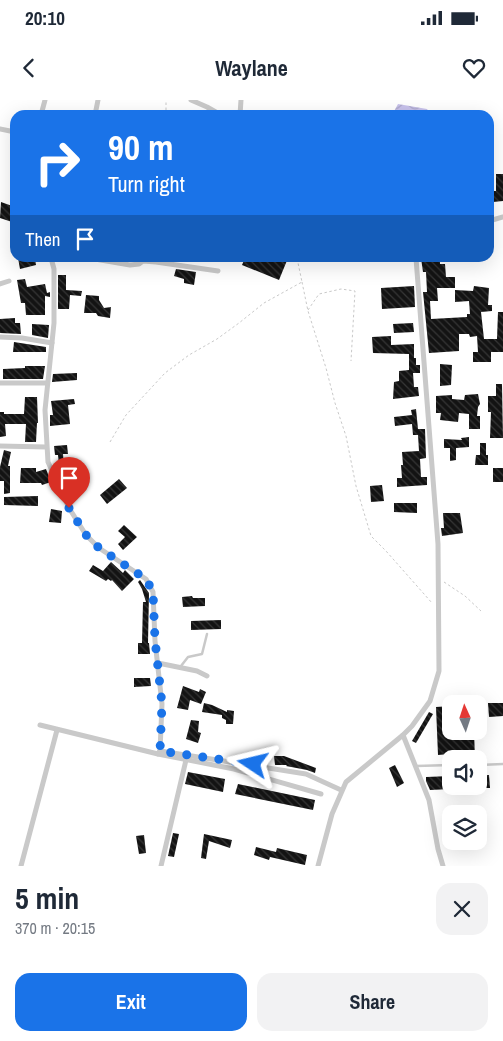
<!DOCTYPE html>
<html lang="en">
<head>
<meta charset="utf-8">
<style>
  body { margin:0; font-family:"Archivo Narrow",sans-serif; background:#f2f2f3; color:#1f2937; height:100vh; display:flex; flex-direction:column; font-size:19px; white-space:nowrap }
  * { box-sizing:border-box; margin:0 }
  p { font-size:16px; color:#747a83 }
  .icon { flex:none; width:28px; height:28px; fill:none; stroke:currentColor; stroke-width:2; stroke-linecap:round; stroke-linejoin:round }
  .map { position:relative; height:766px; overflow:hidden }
  .side { display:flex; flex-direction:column; background:#fff; flex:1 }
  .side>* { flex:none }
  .hud { position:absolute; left:10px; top:10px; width:484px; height:152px; border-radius:15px; box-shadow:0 5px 20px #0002; background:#1a73e8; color:#fff; overflow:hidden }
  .needle { width:32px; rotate:357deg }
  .tools { position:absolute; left:442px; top:595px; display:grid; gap:10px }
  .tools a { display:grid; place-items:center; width:45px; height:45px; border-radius:10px; background:#fff; box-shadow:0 5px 20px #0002; font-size:25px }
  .pin { position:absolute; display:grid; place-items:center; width:42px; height:42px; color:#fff; margin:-51px -21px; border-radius:50% 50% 50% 0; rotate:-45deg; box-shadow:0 0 5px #0007 }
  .pin .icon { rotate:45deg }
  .me { position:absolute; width:55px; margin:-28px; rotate:280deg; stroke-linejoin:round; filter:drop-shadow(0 0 4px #0008) }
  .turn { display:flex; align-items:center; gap:18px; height:105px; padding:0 15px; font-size:22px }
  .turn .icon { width:65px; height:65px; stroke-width:2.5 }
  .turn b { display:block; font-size:35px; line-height:42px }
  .then { display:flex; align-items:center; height:48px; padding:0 15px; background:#0003; gap:10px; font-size:19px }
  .round { display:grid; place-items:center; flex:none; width:52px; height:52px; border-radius:15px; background:#f2f2f3 }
  .headline { display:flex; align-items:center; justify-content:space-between; height:85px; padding:0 15px }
  h1 { font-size:30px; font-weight:700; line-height:38px }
  .button { display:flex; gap:10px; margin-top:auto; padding:10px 15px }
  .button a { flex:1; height:58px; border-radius:15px; background:#1a73e8; color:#fff; font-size:20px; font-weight:700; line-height:58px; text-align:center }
  .button a+a { background:#f2f2f3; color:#1f2937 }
  .status { display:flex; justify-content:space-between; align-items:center; height:35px; padding:0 25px; background:#fff; direction:ltr }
  .status svg { height:14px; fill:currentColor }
  header { display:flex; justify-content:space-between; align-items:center; height:65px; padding:0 15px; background:#fff; font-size:22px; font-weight:700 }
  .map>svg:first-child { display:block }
</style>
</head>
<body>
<div class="status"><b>20:10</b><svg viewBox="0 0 49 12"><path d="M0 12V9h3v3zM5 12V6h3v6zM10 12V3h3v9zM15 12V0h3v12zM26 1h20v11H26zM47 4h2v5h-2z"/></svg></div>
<header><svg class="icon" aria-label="back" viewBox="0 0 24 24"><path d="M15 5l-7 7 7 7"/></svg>Waylane<svg class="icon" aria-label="heart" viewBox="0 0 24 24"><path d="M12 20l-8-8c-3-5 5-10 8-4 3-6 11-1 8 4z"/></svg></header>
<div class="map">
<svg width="503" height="766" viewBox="0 0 503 766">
  <defs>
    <pattern id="water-waves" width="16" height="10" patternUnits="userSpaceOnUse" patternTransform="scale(1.25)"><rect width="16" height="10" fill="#c8c2ec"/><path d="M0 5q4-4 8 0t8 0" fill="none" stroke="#aca7cb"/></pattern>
    <pattern id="building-back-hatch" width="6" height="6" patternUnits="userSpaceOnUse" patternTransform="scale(1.25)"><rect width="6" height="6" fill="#131313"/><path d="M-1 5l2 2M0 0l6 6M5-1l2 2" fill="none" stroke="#363636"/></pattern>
  </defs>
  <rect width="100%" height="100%" fill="#fff"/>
  <path fill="url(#water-waves)" d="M398,4L427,9L431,15H392Z"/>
  <g fill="url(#building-back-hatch)">
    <path d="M496,74H503V101L493,102L492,91H496Z"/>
    <path d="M1,102L15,107V123L0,118Z"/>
    <path d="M18,158H35L36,165L20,169Z"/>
    <path d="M245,158H288L279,180L242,165Z"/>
    <path d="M421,158H440V164H445L446,177H455V188H437L438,201H430L431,219L467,217V214H470L469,201L455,202V190L473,191L474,186L489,188L488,205H492V211L481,212L484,239H497L498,212H503V252H491V262H473V252H478L477,236L470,237L469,234H459V251L429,253L423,192H427L426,172H423Z"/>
    <path d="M176,169L196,172L194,185L184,183V179L174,176Z"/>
    <path d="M58,175H66V190L82,191L81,196L70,195L69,209H58Z"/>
    <path d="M25,179L27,187L45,184L47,193L50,192V197L45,196V215H26L25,203H21L17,180Z"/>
    <path d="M414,186L415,207L382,209L381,188Z"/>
    <path d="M86,195L99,196V200L104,208L111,207L110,218L98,216L96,213H84Z"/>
    <path d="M15,218V223H20L21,234L0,233V219Z"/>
    <path d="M413,223L414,232L394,233L393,224Z"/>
    <path d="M32,224L49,225L48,238L32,235Z"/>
    <path d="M391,236V245L414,244V258H416V265H420V273H413L414,287H418L419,296L393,299L394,282L399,281V271L409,270V254L373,253L372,237Z"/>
    <path d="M14,242L46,247V252H13Z"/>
    <path d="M440,264L452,265L451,285L440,286Z"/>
    <path d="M25,266H45L43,279H3V269L25,268Z"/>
    <path d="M77,273V280L52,282L53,274Z"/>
    <path d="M496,284H502L503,338H490L491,312H488V296H496Z"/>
    <path d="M478,294L480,304L478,307L477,316H480V329H469V314L459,313L458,322L440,320L441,313H436V296L452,295V299L464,300L465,295Z"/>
    <path d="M25,297H37L38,323H37L36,342H25L26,324H5L6,336L0,337V312H4V314H24Z"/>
    <path d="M74,299L75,304L68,305L70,324L50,326V315H53L51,301Z"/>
    <path d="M416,309L418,329H425L426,358L420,359L421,377H427V385L397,387V378H402L401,365H403L402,352L419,351L418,335H413L412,324L395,326L394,317L412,315L411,310Z"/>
    <path d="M469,337V347L456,348V360L450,361V348H444V339L462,340L461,338Z"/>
    <path d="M480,343H486V355H488V365H475L476,355H480Z"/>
    <path d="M67,345L68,354H63L64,366H59L58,355H55L54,346Z"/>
    <path d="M4,350L11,352L8,366H10V393L4,394V381H0V367Z"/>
    <path d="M21,368H36V372L46,369L51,382L42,385L41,383H20Z"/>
    <rect x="493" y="368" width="10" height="14"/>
    <path d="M119,379L127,388L107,404L100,395Z"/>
    <path d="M382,385L384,401L371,402L370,386Z"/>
    <path d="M38,396V406L4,405V397Z"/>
    <path d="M394,403H417V413L394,412Z"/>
    <path d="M51,409L62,411L61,423L49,422Z"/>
    <path d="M443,413H460L463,433L442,436L441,428H444Z"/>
    <path d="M124,425L137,437L123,450L118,444L125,437L118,431Z"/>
    <path d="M111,462L123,473L125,470L134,479L122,491L112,480L111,481L108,479L106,481L89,471L93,465L103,471Z"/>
    <path d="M140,480L149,493L148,543H149L150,554H138V543H142L143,502H146L142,489L138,482Z"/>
    <path d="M192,496L193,498H205V506L183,507L182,497Z"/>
    <path d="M221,520V529L191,530V521Z"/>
    <path d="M134,578H150L151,586L134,587Z"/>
    <path d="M183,586L199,592L200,589L206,592L201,604L190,600L188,610L177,608Z"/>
    <path d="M204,603L212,605L227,612V610L234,611L233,624H226V620L222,618V615L202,612Z"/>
    <path d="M488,603H503V616L489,617Z"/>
    <path d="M451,606V631H474L475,659H460V653L438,655L436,607Z"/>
    <path d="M429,612L433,614L416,643L412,641Z"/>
    <path d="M191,620L199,621L198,632L201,633L198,643L186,639Z"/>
    <path d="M274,656H284L316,668L315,673L307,670L286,666L287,665H275Z"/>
    <path d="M395,665L404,683L397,687L389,668Z"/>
    <path d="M188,672L225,679L223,692L185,684Z"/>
    <path d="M479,675H489L490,688H479Z"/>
    <path d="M451,676V689L430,690L426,681V677Z"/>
    <path d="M238,684L315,700L313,710L235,694Z"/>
    <path d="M173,733L179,734L174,757L168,756Z"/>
    <path d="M204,734L232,740L230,748L209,741L206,759L201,758Z"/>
    <path d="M144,735L146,753L139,754L136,736Z"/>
    <path d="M256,747L276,752L277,748L307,755L305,765L270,757L269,760L254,755Z"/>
  </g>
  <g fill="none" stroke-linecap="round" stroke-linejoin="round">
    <g stroke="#c9c9c9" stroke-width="1" stroke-dasharray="2.5 2.5" stroke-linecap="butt">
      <path d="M166,15V0"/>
      <path d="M302,182L308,211L326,268L335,303L346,336L356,386L371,436L386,451L432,503"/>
      <path d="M308,210L319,194L341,189L355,191L351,261"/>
      <path d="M110,342L126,315L165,273L189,255L217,239L239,223L264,203L302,182L297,158"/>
      <path d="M444,482L465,496L481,511"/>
    </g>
    <g stroke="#c9c9c9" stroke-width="2.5">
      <path d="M181,566L188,557L202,554L207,534"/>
      <path d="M479,665L503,664"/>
      <path d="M416,666L451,665"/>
    </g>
    <g stroke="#c9c9c9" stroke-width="5">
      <path d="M191,0L207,7L221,15"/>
      <path d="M41,15L45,0"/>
      <path d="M95,15L98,0"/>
      <path d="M240,15L241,0"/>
      <path d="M0,29L15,32"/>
      <path d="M489,121L503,117"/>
      <path d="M51,158L54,169V223L45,310L48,362L69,408L86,435L99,448L146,479L153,492L155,541L162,604L160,651L306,674L341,690"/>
      <path d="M89,158L130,165L139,164L143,161L156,162L218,171"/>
      <path d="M0,184L9,181"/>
      <path d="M0,237L22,238L52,243"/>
      <path d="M0,283H47"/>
      <path d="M0,346L46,347"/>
      <path d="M158,563L197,571L207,576"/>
      <path d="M40,625L158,654L159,652"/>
      <path d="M403,635L429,700L438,749L443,766"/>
      <path d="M158,654L234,669L321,694"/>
      <path d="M21,766L57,630"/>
      <path d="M161,766L186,660"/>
      <path d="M318,766L332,714L346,682L403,635L412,626L430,601L439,571L438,444L416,158"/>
    </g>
  </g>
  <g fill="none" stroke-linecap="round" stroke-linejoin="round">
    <path stroke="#1a73e8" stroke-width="9" stroke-dasharray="0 16.2" d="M69,408L86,435L99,448L146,479L153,492L155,540L162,604L160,651L253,664"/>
  </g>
</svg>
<div class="tools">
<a><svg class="needle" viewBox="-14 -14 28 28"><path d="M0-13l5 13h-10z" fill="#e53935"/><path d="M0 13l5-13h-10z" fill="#747a83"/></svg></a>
<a><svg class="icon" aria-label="sound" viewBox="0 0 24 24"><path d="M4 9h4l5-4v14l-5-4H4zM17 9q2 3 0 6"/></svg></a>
<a><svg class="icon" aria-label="layers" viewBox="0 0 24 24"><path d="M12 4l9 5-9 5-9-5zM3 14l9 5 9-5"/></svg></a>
</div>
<div class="pin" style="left:69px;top:408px;background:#d93025"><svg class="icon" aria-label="arrive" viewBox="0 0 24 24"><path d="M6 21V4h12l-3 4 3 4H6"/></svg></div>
<svg class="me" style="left:253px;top:664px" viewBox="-20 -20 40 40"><path d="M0-17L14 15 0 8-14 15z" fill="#1a73e8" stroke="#fff" stroke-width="4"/></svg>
<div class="hud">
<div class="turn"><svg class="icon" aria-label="right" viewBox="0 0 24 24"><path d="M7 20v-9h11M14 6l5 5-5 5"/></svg><div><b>90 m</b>Turn right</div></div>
<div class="then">Then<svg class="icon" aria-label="arrive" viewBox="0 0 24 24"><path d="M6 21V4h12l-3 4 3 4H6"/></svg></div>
</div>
</div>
<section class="side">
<div class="headline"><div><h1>5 min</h1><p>370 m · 20:15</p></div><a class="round"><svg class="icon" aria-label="close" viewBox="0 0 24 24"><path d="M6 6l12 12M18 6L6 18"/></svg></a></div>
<div class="button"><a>Exit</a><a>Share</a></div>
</section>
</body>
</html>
